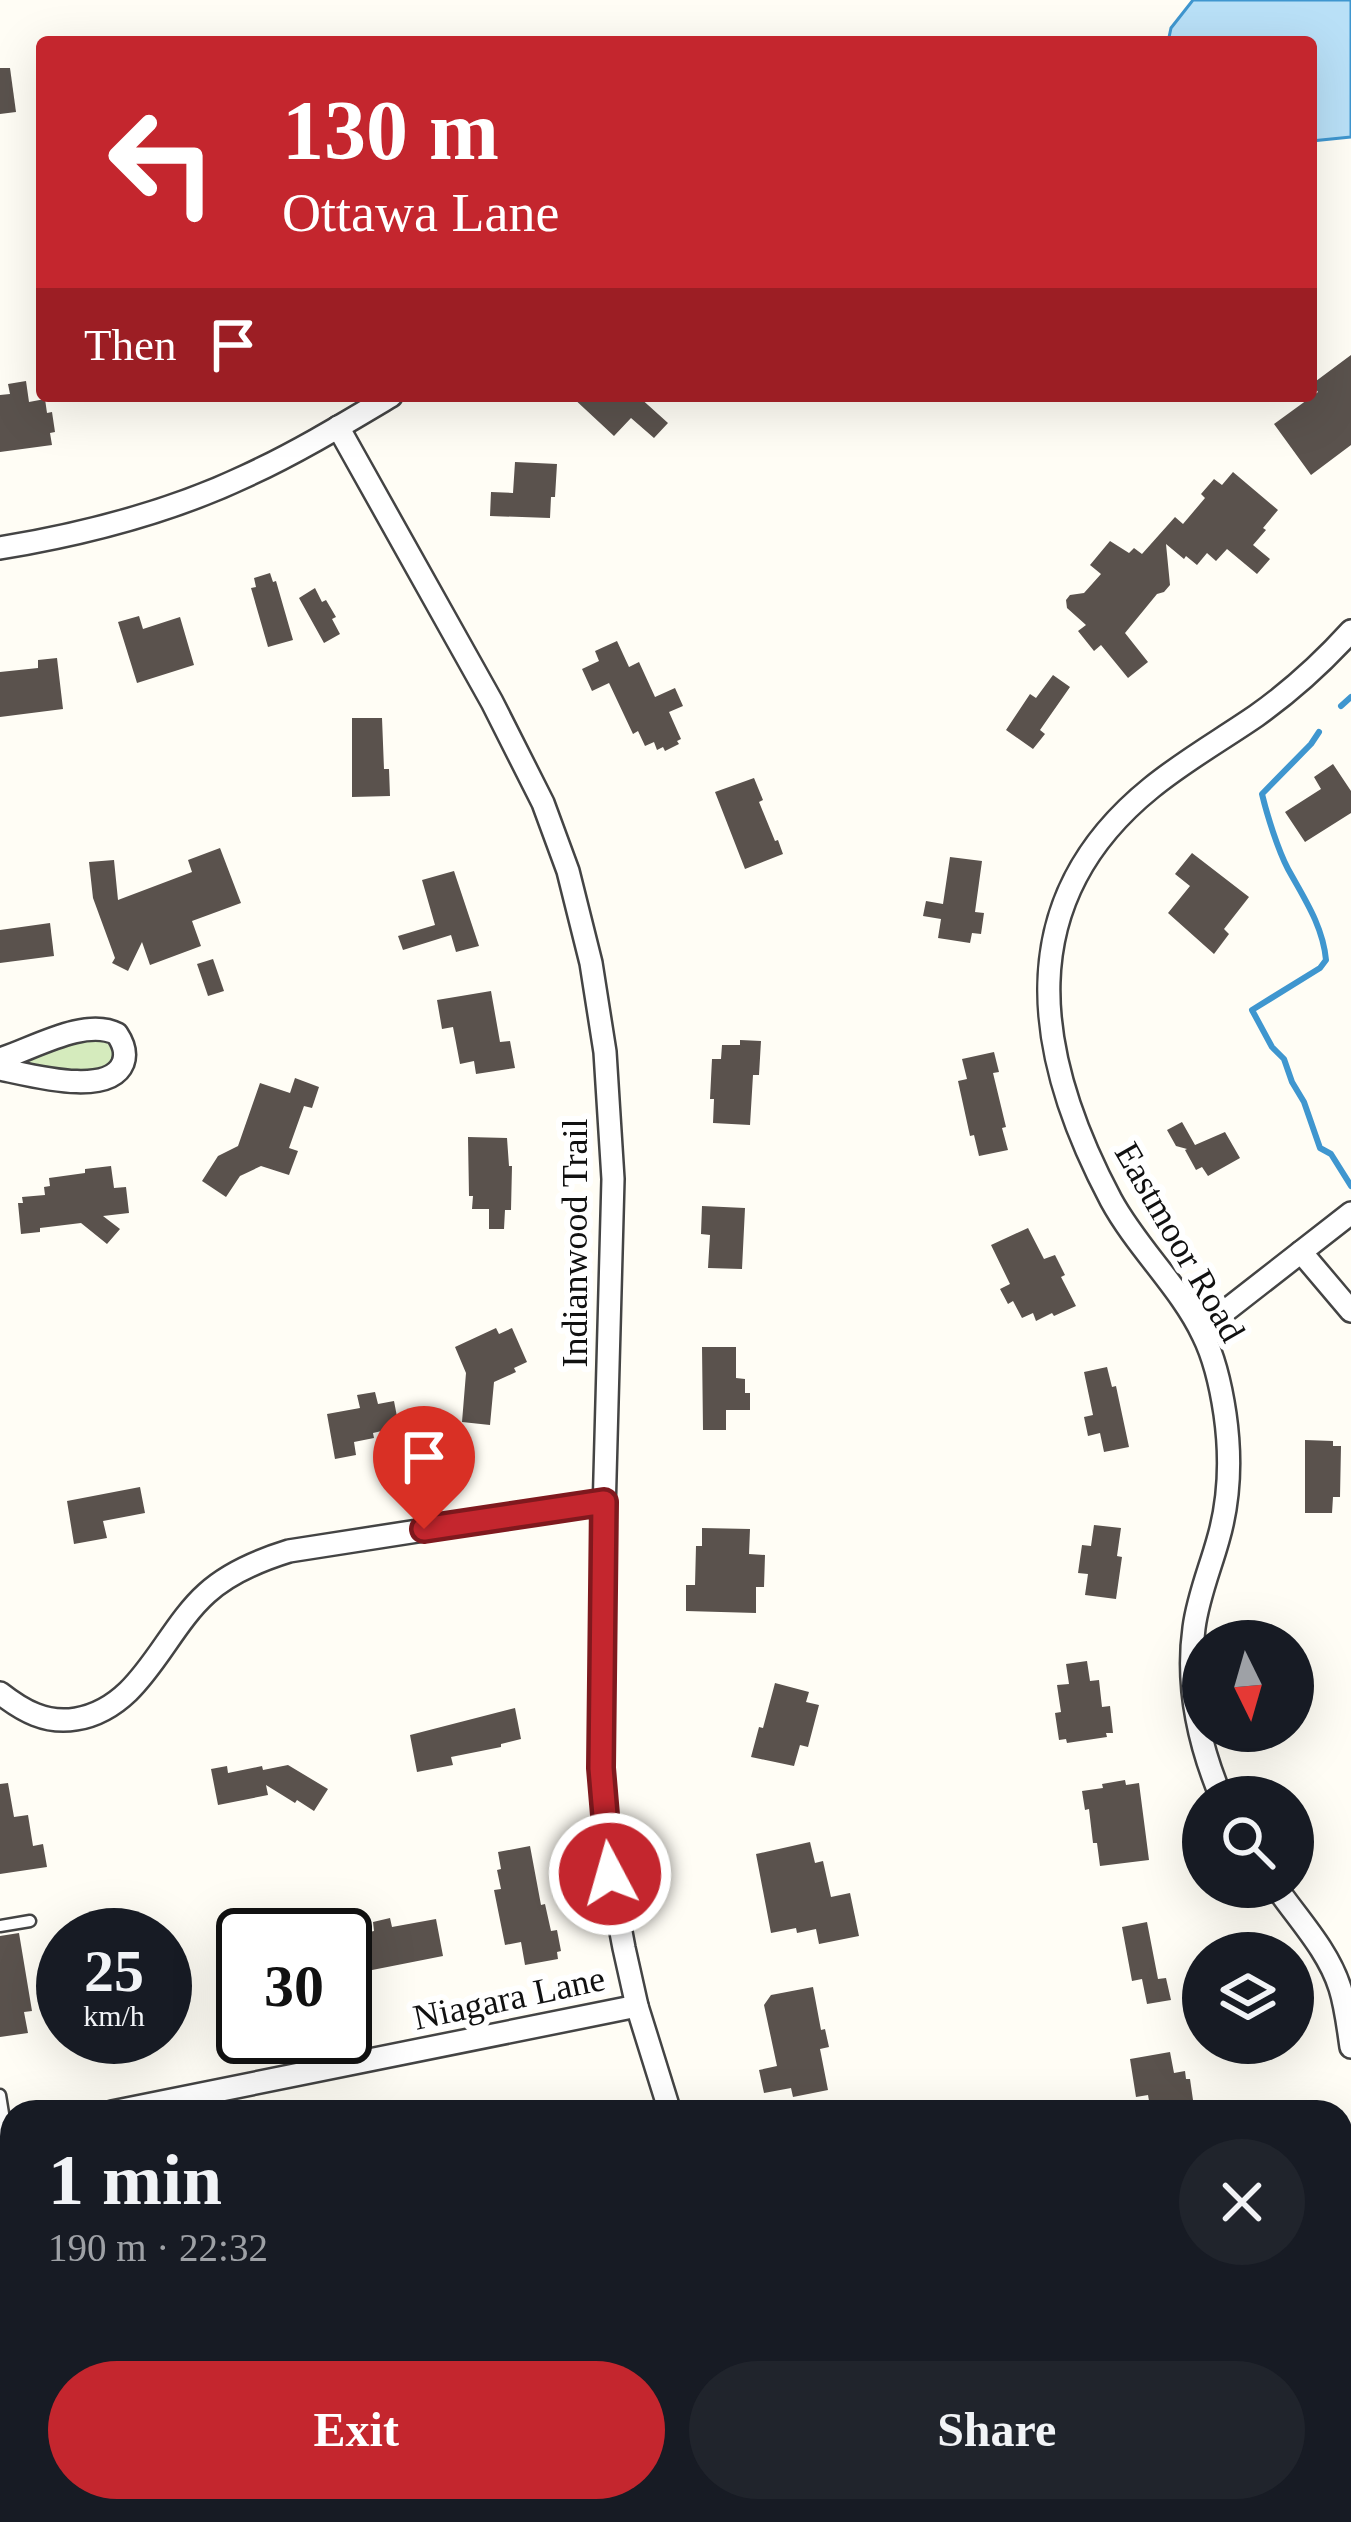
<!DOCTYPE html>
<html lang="en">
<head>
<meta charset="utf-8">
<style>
  body { margin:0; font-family:"Times New Roman",serif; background:#20242c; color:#f1f3f6; height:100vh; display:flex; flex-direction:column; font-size:45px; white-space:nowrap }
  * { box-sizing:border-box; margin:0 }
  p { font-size:39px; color:#9ea1a6 }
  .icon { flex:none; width:66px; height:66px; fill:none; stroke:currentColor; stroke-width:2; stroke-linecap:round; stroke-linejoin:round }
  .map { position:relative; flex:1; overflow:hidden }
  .side { position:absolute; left:0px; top:2100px; width:1353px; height:423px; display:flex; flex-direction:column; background:#171b24; border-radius:36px 36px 0 0; box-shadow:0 12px 48px #0002 }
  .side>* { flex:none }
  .banner { position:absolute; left:36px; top:36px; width:1281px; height:366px; border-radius:12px; box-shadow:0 12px 48px #0002; background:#c4262e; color:#fff; overflow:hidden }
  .needle { width:78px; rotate:175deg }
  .fabs { position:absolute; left:1182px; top:1620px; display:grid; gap:24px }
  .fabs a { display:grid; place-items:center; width:132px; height:132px; border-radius:50%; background:#171b24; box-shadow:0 12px 48px #0002; font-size:60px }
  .speed { position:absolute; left:36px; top:1908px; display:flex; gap:24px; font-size:60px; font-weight:700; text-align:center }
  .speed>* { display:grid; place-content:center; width:156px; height:156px; border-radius:50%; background:#171b24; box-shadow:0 12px 48px #0002; line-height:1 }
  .speed small { font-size:30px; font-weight:400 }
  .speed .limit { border:6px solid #111; border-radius:18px; background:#fff; color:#111 }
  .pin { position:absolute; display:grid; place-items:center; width:102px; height:102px; color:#fff; margin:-123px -51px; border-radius:50% 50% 50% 0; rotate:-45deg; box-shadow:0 0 12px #0007 }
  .pin .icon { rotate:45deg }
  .me { position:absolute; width:132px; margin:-66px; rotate:354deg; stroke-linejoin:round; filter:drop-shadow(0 0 9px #0008) }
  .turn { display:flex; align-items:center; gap:42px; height:252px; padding:0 48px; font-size:54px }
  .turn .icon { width:156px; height:156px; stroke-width:2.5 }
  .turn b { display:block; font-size:84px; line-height:102px }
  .then { display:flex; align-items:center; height:114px; padding:0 48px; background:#0003; gap:24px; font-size:45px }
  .round { display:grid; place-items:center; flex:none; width:126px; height:126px; border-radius:63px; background:#20242c }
  .head { display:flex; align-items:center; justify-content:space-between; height:204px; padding:0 48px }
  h1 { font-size:72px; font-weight:800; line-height:90px }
  .button { display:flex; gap:24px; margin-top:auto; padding:24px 48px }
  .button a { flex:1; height:138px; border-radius:72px; background:#c4262e; color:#fff; font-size:48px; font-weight:800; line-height:138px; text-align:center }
  .button a+a { background:#20242c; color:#f1f3f6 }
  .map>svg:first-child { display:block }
</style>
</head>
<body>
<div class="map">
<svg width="1351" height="2522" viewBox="0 0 1351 2522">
  <rect width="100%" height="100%" fill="#fffdf5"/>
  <path fill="#d5ebbd" d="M84,1038L107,1043L113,1052L110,1065L86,1073L16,1066V1061Z"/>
  <path fill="#b9e0f7" stroke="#3f96cf" stroke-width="3" d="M1193,0H1351V137L1311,141V42H1168L1171,28Z"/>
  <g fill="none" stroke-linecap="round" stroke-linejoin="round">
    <g stroke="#3f96cf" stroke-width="6">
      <path d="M1341,706L1351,697"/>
      <path d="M1319,732L1311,744L1262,794C1267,815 1278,850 1288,869C1304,898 1323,926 1326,960L1320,968L1252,1010L1272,1047L1284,1059L1292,1082L1304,1102L1320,1148L1331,1154L1351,1186"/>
    </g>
  </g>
  <g fill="#5a524d">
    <path d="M0,68H10L16,112L0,114Z"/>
    <path d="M1351,355V445L1311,475L1274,424L1318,392L1312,384Z"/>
    <path d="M26,381L29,402L45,399L47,413L52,412L55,432L50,433L52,445L0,452V395L10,394L8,384Z"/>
    <path d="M571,396H638L668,423L654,438L631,418L614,436Z"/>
    <path d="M515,462L557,464L555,497H551L550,518L490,516L491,492L513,493Z"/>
    <path d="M1233,472L1278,510L1263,528L1266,530L1253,545L1270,559L1257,574L1227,549L1216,561L1207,553L1197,565L1186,556L1184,559L1166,544L1170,585L1164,592L1157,594L1125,633L1148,662L1128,678L1101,645L1094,651L1078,631L1086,625L1067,608L1066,600L1070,595L1084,593L1101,574L1090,565L1110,541L1129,553L1134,548L1142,554L1175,517L1183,524L1205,498L1201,494L1214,479L1222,485Z"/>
    <path d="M270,573L273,582L276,581L293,640L268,647L251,588L256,587L254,578Z"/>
    <path d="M315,588L322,602L326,600L336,617L332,619L340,634L324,643L299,598Z"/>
    <path d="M139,616L143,629L180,617L194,665L137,683L118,622Z"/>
    <path d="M617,641L629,667L639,662L655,697L675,688L683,706L669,712L681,739L677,741L679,744L665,751L663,747L657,750L654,742L645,746L638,731L633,734L609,683L592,691L582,669L599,661L595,651Z"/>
    <path d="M57,658L63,709L0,717V672L38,668V660Z"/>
    <path d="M1053,675L1070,687L1040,730L1045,734L1033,749L1006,730L1030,694L1036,698Z"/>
    <path d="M352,718H382L384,769H389L390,796L352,797Z"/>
    <path d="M1333,764L1351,791V813L1305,842L1285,812L1321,789L1314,777Z"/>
    <path d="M754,778L763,800L759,802L775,841L778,840L783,854L745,869L715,792Z"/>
    <path d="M220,848L241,903L192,921L201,946L150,965L142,942L128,971L112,963L115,958L93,898L89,862L114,860L118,900L192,872L188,860Z"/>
    <path d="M1192,853L1249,897L1224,929L1229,934L1214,954L1168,913L1190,886L1175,874Z"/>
    <path d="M950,857L982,861L975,912L984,913L981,934L972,933L970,943L938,938L941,919L923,916L926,901L943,904Z"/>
    <path d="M454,871L479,946L456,952L451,935L403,950L398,936L435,925L422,880Z"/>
    <path d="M50,923L54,956L0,963V930Z"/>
    <path d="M213,959L224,991L208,996L197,964Z"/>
    <path d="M491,991L500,1042L510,1041L515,1068L476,1074L474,1061L460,1064L453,1027L442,1029L437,1000Z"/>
    <path d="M740,1040L761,1041L759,1075H753L750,1125L713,1123L714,1099H710L712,1059H721L722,1045H740Z"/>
    <path d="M994,1052L999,1072L993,1073L1006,1127L1002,1128L1008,1150L979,1156L974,1135L970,1136L958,1081L967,1079L962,1059Z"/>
    <path d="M295,1078L319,1087L312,1108L304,1106L289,1148L298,1151L289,1175L261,1166L240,1176L226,1197L202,1181L218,1156L238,1146L260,1083L290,1093Z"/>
    <path d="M1182,1122L1195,1145L1225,1132L1240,1158L1208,1176L1202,1167L1196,1170L1185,1150L1187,1149L1176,1146L1167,1130Z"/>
    <path d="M468,1137L507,1138L509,1166H512L511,1210H505L504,1229H489V1209H472L473,1196H469Z"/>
    <path d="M111,1166L114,1188L126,1187L129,1213L103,1216L120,1229L107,1244L81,1223L40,1228V1232L21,1234L18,1203H23L22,1197L45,1195L44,1187L50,1186L49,1178L85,1173V1169Z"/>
    <path d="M702,1206L745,1208L742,1269L708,1268L710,1235L701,1234Z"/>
    <path d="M1028,1228L1044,1259L1055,1255L1065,1275L1061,1277L1076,1306L1054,1316L1052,1313L1036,1321L1033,1313L1022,1318L1013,1301L1008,1304L1000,1289L1010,1284L991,1245Z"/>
    <path d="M496,1328L499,1334L512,1328L527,1362L514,1368L516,1372L494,1382L490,1425L462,1422L466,1373L455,1347Z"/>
    <path d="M702,1347H736V1378L745,1379V1393H750V1410H726V1430H703Z"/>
    <path d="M1107,1367L1112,1387L1116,1386L1129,1447L1104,1452L1100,1433L1088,1436L1084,1417L1093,1415L1084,1372Z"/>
    <path d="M375,1392L378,1404L394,1401L399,1427L373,1433L374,1438L354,1442L356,1455L335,1459L327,1414L360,1408L357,1395Z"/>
    <path d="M1305,1440L1333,1441V1446H1341L1340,1497H1333L1332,1513H1305Z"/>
    <path d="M140,1487L145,1513L103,1521L107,1538L74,1544L67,1501Z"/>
    <path d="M1094,1525L1121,1528L1117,1556L1122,1557L1116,1599L1085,1595L1088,1574L1078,1573L1082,1545L1091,1546Z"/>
    <path d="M702,1528L750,1529L749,1554L765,1555L764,1587H756V1613L686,1611V1585H695L696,1546H702Z"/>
    <path d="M1087,1661L1090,1681L1099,1680L1102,1707L1110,1706L1113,1733H1106L1107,1737L1067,1743L1066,1739L1059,1740L1055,1713L1061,1712L1057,1685L1069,1684L1066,1664Z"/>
    <path d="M775,1683L809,1692L806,1702L819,1705L808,1747L800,1745L794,1766L751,1757L759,1727L763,1728Z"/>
    <path d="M515,1708L521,1739L501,1744V1747L451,1757L453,1765L417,1772L410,1735Z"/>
    <path d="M288,1765L328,1789L314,1811L297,1800L295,1803L266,1785L268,1795L218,1805L211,1769L227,1766L228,1773L262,1766L263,1770Z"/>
    <path d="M1125,1780L1126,1785L1139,1783L1149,1860L1100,1866L1097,1843H1093L1089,1809L1085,1810L1082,1791L1103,1788L1102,1784Z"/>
    <path d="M8,1783L14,1817L28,1815L33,1846L43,1844L47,1867L0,1874V1784Z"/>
    <path d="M810,1842L815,1863L823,1861L831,1897L850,1893L859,1936L819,1944L816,1929L797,1933L796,1928L771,1933L756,1854Z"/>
    <path d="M530,1846L541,1905L545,1904L551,1931L557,1930L561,1951L557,1952L558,1959L525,1965L521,1942L505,1945L494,1890L501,1889L497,1870L501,1869L498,1852Z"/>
    <path d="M390,1918L392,1927L436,1919L443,1956L362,1972L355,1935L374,1931L373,1922Z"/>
    <path d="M1147,1922L1158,1979L1166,1978L1171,2000L1147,2004L1142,1979L1132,1981L1122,1927Z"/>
    <path d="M19,1933L32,2011L24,2012L28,2033L0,2037V1936Z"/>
    <path d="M813,1987L821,2030L825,2029L829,2047L820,2049L828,2090L793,2097L791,2088L764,2093L759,2070L777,2066L764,2005L771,1995Z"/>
    <path d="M1170,2052L1174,2073L1185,2071L1186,2079H1190L1194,2107H1191L1192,2112H1151L1148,2095L1136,2097L1130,2059Z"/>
  </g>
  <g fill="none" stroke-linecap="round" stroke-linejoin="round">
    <g stroke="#444" stroke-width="15">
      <g id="lane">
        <path d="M0,1926L30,1921"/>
        <path d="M0,2095L6,2132"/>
      </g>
    </g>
    <g stroke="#444" stroke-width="26">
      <g id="street">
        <path d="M338,427L492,702L543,803L568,871L591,963L605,1052L613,1179L601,1625L603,1800L610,1874L624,1948L637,2006L670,2112"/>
        <path d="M0,548C85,534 168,513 246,476C296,453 344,424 391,396"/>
        <path d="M0,1059C32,1049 86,1017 117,1034C123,1043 127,1052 123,1063C109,1098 27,1074 0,1069"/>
        <path d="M1301,1252L1351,1311"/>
        <path d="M1201,1330L1351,1213"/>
        <path d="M0,1693C23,1711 46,1724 76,1719C142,1708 162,1633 207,1593C230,1572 260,1560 289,1551L604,1502"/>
        <path d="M1221,1797C1199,1744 1186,1685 1194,1628C1198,1597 1210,1569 1218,1540C1230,1499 1231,1456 1225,1414C1221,1387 1215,1359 1203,1335C1181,1288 1137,1248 1111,1200C1034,1055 1009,903 1151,788C1184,761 1221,740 1256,716C1291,691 1322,663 1351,631"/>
        <path d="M1276,1887C1298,1919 1328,1950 1340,1988C1346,2007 1348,2027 1351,2047"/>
        <path d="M112,2112L637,2006"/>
        <path d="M0,2133L12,2131"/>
        <path d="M938,2511L939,2522"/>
        <path d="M1249,2511L1250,2522"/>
      </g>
    </g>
    <g stroke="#333" stroke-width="32">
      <g id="secondary">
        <path d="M1341,2391L1351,2389"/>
        <path d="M677,2522L731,2511"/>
      </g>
    </g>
    <use href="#lane" stroke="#fff" stroke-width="10"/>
    <use href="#street" stroke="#fff" stroke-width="21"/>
    <use href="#secondary" stroke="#fff6b0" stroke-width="27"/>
  </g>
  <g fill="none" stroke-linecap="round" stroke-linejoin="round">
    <g stroke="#7f191e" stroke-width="30">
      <path id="route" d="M424,1529L604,1502L601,1768L610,1874"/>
    </g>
    <use href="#route" stroke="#c4262e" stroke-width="21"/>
  </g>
  <g text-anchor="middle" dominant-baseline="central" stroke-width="12" stroke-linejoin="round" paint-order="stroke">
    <g font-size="36" fill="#111" stroke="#fff">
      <text transform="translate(1180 1242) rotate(60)">Eastmoor Road</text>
      <text transform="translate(575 1243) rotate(-90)">Indianwood Trail</text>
      <text transform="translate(509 1998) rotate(-12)">Niagara Lane</text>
    </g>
  </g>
</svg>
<div class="fabs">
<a><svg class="needle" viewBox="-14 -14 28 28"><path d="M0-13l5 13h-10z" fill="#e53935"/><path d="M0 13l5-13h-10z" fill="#9ea1a6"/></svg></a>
<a><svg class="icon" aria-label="search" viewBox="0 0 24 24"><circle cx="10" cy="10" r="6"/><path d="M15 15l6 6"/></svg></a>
<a><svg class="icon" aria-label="layers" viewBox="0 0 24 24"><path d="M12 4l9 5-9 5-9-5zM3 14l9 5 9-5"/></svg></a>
</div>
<div class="speed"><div>25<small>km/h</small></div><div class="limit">30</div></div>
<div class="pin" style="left:424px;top:1529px;background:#d93025"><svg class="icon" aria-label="arrive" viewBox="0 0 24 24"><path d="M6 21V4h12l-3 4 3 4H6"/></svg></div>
<svg class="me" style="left:610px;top:1874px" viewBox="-20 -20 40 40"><circle r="17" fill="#c4262e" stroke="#fff" stroke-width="3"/><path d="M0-11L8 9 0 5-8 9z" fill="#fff"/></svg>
<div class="banner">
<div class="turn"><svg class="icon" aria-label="left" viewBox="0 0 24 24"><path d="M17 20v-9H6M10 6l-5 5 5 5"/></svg><div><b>130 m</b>Ottawa Lane</div></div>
<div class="then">Then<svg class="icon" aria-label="arrive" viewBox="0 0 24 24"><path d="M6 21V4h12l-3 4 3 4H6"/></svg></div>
</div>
<section class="side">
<div class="head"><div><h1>1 min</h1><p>190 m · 22:32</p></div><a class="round"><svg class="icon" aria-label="close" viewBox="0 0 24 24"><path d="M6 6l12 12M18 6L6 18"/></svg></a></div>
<div class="button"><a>Exit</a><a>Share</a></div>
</section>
</div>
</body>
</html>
